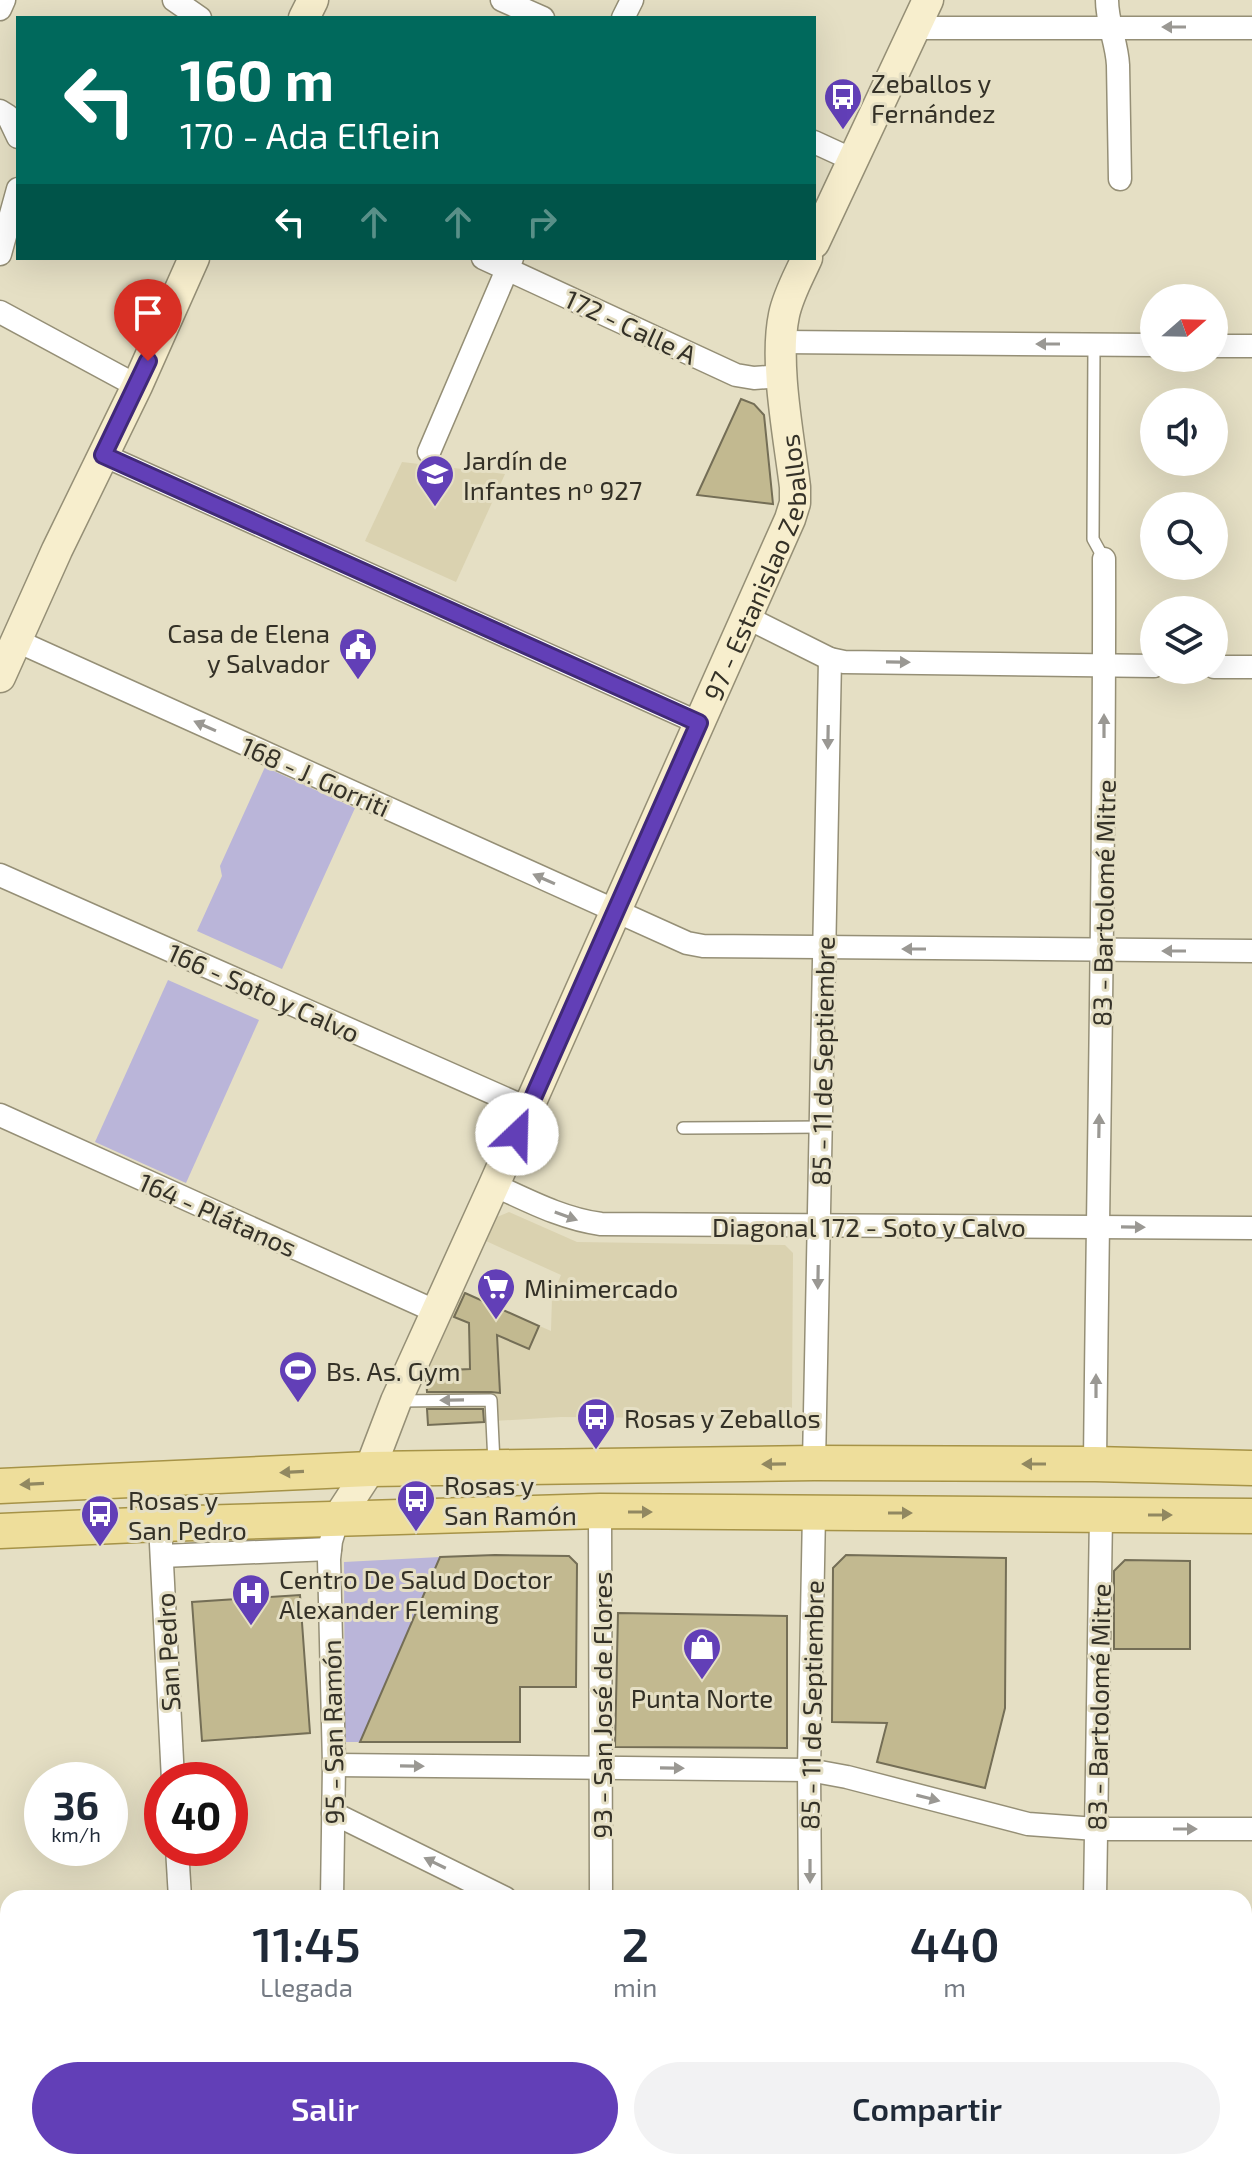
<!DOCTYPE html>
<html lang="es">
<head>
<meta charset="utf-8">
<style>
  body { margin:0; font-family:"Exo 2",sans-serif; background:#f2f2f3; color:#1f2937; height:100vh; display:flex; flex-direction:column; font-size:30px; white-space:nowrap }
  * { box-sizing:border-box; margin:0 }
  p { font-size:26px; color:#747a83 }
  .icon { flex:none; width:44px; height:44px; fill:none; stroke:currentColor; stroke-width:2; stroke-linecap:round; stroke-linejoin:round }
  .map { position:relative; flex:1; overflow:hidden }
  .panel { position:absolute; left:0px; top:1890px; width:1252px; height:280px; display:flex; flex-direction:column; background:#fff; border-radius:24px 24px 0 0; box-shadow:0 8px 32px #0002 }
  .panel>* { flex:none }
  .hud { position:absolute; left:16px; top:16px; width:800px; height:244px; border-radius:0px; box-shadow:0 8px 32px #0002; background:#00695c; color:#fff; overflow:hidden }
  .needle { width:52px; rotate:70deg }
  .buttons { position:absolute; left:1140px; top:284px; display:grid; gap:16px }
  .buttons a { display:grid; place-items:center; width:88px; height:88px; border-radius:50%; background:#fff; box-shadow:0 8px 32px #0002; font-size:40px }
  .speed { position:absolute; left:24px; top:1762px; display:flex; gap:16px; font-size:40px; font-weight:700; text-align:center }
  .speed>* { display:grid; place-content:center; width:104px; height:104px; border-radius:50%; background:#fff; box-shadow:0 8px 32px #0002; line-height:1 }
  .speed small { font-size:20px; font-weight:400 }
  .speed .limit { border:12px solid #d22; background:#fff; color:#111 }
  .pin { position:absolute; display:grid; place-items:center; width:68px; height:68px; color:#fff; margin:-82px -34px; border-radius:50% 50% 50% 0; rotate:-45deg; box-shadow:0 0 8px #0007 }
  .pin .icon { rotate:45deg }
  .me { position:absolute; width:88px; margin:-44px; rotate:24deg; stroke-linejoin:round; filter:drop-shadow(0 0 6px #0008) }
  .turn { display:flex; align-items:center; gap:28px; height:168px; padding:0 32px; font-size:36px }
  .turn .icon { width:104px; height:104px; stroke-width:2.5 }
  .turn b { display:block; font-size:56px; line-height:68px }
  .lanes { display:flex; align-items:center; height:76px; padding:0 32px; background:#0003; justify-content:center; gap:40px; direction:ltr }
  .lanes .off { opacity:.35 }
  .eta { display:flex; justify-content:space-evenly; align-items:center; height:136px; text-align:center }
  .eta b { font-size:48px; font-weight:600; line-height:56px }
  .button { display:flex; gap:16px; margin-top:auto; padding:16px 32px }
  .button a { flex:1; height:92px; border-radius:48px; background:#623fb7; color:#fff; font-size:32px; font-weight:600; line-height:92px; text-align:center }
  .button a+a { background:#f2f2f3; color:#1f2937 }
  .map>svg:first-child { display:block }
</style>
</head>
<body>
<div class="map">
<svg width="1252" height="2170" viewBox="0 0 1252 2170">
  <rect width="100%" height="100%" fill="#e5dfc4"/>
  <g fill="#dad2b0">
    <path d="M402,462L505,474L456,582L365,541Z"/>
    <path d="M509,1212L577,1242L785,1245L793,1253L792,1410L783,1419L561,1417L428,1425L426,1372L463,1292L551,1331L552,1297L561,1275L486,1241L497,1217Z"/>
  </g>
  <g fill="#bab5d9">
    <path d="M265,767L355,808L282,969L197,931L222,876L220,866Z"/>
    <path d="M168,980L259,1020L186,1183L95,1142Z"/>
    <path d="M440,1557L360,1742H345L344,1562Z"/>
    <path d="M0,1999H8V2162H171L168,2170H0Z"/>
  </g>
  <g fill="#c2b990" stroke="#746e56" stroke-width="2">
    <path d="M741,399L754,404L764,415L773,504L697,495Z"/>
    <path d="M465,1293L539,1326L529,1349L497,1335L500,1393L491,1392H427L426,1378L429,1371L470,1369L469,1323L454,1317Z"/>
    <path d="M427,1409H483L484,1422L428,1425Z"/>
    <path d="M495,1555L569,1556L577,1564L576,1687H520V1742H360L440,1557Z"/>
    <path d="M846,1555L1006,1558L1005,1708L985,1788L877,1762L887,1723L832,1722L833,1568Z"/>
    <path d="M1125,1560L1190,1561V1649H1114V1571Z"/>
    <path d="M300,1595L310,1733L202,1741L192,1602Z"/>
    <path d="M618,1613L787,1616V1748L615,1747Z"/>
  </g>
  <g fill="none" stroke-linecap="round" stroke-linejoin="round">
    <g stroke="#958f76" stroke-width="14">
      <g id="lane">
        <path d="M1094,345L1093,539L1104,559"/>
        <path d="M683,1128L821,1127"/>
        <path d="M399,1401L491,1400L494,1463"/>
        <path d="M0,2069L1,2130"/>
      </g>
    </g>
    <g stroke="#958f76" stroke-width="25">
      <g id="street">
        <path d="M174,0L200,18"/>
        <path d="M502,0L543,18"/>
        <path d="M1107,0C1107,23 1117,43 1118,65L1120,179"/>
        <path d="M0,9L4,0"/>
        <path d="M623,18L632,0"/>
        <path d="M916,28H1252"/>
        <path d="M0,111L8,116L18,137"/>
        <path d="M814,142L851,159"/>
        <path d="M0,254L18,189"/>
        <path d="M483,258L736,375L754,378L782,376"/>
        <path d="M0,312L137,386"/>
        <path d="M781,342L1154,345"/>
        <path d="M1214,346H1252"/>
        <path d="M429,452L512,258"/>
        <path d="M103,455L699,723"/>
        <path d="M746,617L830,659L844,662L1154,666"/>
        <path d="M17,641L687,943L703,946L1252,951"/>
        <path d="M1214,667H1252"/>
        <path d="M0,875L529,1109"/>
        <path d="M0,1115L437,1312"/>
        <path d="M494,1185C529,1201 563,1219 601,1224L1252,1228"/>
        <path d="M814,1463L830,659"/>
        <path d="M1095,1464C1098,1162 1105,861 1104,559"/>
        <path d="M600,1511L601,1898"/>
        <path d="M160,1524L173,1780"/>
        <path d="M162,1556L330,1549"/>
        <path d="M334,1765L809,1770L847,1777L1028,1824L1096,1829H1252"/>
        <path d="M333,1813L505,1898"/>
        <path d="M177,1848L180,1898"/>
        <path d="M332,1898L334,1765L329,1559L331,1541L338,1518"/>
        <path d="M810,1898L809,1770L814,1513"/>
        <path d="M1095,1898L1101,1515"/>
        <path d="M0,1980H8"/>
        <path d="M1244,2109H1252"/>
        <path d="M572,2162L587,2170"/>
        <path d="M257,2170L262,2162"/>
        <path d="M495,2170L499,2162"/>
        <path d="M809,2170V2162"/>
        <path d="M1092,2170V2162"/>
      </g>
    </g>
    <g stroke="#958f76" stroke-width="33">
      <g id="secondary">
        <path d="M304,18L313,0"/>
        <path d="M814,243L928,0"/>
        <path d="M0,677L57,550L137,386L194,258"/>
        <path id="s1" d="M338,1518L370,1469L396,1401L494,1185L790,519L795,503V487C789,437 774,363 784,315C788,295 799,276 807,258"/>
      </g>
    </g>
    <g stroke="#a69347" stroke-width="37">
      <g id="primary">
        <path d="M0,1486L370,1469L814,1463L1095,1464L1252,1468"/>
        <path d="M0,1531L160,1524L600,1511L1252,1516"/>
      </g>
    </g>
    <use href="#lane" stroke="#fff" stroke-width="11"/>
    <use href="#street" stroke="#fff" stroke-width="22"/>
    <use href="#secondary" stroke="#f7eecd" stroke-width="30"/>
    <use href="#primary" stroke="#eede9b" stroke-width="34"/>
  </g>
  <defs><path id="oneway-solid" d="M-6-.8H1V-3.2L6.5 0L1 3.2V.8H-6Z" transform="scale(2)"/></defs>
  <g fill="#9a9893">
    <use href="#oneway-solid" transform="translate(1174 27) rotate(-180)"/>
    <use href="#oneway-solid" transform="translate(1048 344) rotate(-180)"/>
    <use href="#oneway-solid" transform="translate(898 662) rotate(1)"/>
    <use href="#oneway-solid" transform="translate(205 726) rotate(-156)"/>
    <use href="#oneway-solid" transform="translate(1104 726) rotate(-90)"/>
    <use href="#oneway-solid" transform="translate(828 737) rotate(91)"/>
    <use href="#oneway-solid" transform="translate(544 879) rotate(-156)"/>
    <use href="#oneway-solid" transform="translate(914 949) rotate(-180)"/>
    <use href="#oneway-solid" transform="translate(1174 951) rotate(-180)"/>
    <use href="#oneway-solid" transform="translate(1099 1126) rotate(-89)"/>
    <use href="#oneway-solid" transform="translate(566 1216) rotate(20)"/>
    <use href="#oneway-solid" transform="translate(1133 1227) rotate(1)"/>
    <use href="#oneway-solid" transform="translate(818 1277) rotate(91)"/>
    <use href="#oneway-solid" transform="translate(1096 1386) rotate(-90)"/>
    <use href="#oneway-solid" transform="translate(452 1400) rotate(179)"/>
    <use href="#oneway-solid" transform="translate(412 1766) rotate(1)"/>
    <use href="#oneway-solid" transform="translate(672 1768) rotate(1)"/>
    <use href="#oneway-solid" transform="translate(928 1798) rotate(14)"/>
    <use href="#oneway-solid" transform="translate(1185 1829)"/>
    <use href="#oneway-solid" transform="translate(435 1863) rotate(-154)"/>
    <use href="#oneway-solid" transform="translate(810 1871) rotate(90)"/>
  </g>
  <g fill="#918861">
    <use href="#oneway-solid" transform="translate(774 1464) rotate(179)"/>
    <use href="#oneway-solid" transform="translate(1034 1464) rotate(-180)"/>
    <use href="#oneway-solid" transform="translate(292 1472) rotate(177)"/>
    <use href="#oneway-solid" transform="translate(32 1484) rotate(177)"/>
    <use href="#oneway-solid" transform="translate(640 1512)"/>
    <use href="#oneway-solid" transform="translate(900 1513)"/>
    <use href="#oneway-solid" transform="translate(1160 1515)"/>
  </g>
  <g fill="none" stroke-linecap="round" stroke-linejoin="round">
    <g stroke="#402977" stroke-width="20">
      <path id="route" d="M148,361L103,455L699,723L517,1134"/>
    </g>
    <use href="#route" stroke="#623fb7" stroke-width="14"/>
  </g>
  <defs>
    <g id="bus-pin" transform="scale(2)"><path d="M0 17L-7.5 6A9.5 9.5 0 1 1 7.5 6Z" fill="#623fb7" stroke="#e5dfc4"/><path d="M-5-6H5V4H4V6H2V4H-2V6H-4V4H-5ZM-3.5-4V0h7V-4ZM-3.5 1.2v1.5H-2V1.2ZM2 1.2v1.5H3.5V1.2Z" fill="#fff"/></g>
    <g id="school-pin" transform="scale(2)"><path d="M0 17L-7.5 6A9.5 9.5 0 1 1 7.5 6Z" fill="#623fb7" stroke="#e5dfc4"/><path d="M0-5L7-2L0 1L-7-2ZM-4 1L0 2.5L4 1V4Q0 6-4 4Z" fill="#fff"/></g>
    <g id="civic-pin" transform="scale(2)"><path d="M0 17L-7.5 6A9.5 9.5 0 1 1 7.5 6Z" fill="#623fb7" stroke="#e5dfc4"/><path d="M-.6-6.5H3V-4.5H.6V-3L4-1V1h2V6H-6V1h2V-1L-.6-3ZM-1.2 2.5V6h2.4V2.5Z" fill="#fff"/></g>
    <g id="supermarket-pin" transform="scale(2)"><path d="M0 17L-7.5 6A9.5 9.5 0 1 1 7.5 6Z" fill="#623fb7" stroke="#e5dfc4"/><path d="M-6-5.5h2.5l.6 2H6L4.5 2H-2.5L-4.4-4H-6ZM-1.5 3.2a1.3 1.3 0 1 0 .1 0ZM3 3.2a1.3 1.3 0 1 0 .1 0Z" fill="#fff"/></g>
    <g id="stadium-pin" transform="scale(2)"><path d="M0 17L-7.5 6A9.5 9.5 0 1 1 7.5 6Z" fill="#623fb7" stroke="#e5dfc4"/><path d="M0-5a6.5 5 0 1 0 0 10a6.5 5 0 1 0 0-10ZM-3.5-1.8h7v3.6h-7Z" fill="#fff"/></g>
    <g id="hospital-pin" transform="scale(2)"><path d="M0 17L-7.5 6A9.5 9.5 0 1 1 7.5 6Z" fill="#623fb7" stroke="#e5dfc4"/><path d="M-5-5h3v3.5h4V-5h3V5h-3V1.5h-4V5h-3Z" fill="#fff"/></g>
    <g id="shop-pin" transform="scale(2)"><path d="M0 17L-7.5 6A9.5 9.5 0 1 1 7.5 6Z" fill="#623fb7" stroke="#e5dfc4"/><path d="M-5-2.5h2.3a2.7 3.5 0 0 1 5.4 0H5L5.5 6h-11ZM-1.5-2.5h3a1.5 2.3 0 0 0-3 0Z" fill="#fff"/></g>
  </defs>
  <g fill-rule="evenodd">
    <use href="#bus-pin" x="843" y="97"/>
    <use href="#school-pin" x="435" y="474"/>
    <use href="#civic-pin" x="358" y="647"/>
    <use href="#supermarket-pin" x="496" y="1287"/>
    <use href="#stadium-pin" x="298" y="1370"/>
    <use href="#bus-pin" x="596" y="1417"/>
    <use href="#bus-pin" x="416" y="1499"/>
    <use href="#bus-pin" x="100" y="1514"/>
    <use href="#hospital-pin" x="251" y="1593"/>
    <use href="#shop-pin" x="702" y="1647"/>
  </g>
  <g text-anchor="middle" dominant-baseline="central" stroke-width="6" stroke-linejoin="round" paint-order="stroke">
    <g font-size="26" fill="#343127" stroke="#e5dfc4" text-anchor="start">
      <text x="871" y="82">Zeballos y<tspan x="871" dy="30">Fernández</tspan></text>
      <text x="463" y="459">Jardín de<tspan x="463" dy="30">Infantes nº 927</tspan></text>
      <text x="330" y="632" text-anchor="end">Casa de Elena<tspan x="330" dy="30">y Salvador</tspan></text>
      <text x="524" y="1287">Minimercado</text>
      <text x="326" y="1370">Bs. As. Gym</text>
      <text x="624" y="1417">Rosas y Zeballos</text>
      <text x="444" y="1484">Rosas y<tspan x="444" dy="30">San Ramón</tspan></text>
      <text x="128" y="1499">Rosas y<tspan x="128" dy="30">San Pedro</tspan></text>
      <text x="279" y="1578">Centro De Salud Doctor<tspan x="279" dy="30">Alexander Fleming</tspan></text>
      <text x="702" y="1697" text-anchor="middle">Punta Norte</text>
    </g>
    <g font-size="26" fill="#343127" stroke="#e5dfc4">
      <text transform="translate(631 326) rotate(25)">172 - Calle A</text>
      <text stroke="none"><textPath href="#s1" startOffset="1042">97 - Estanislao Zeballos</textPath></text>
      <text transform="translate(316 776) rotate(24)">168 - J. Gorriti</text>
      <text transform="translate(1103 903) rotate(-89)">83 - Bartolomé Mitre</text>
      <text transform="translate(264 992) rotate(24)">166 - Soto y Calvo</text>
      <text transform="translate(822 1061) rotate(-89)">85 - 11 de Septiembre</text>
      <text transform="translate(218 1214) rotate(24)">164 - Plátanos</text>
      <text x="869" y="1226">Diagonal 172 - Soto y Calvo</text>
      <text transform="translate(167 1652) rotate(-93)">San Pedro</text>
      <text transform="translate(601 1705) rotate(-90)">93 - San José de Flores</text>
      <text transform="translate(811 1705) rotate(-89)">85 - 11 de Septiembre</text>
      <text transform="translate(1098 1707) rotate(-89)">83 - Bartolomé Mitre</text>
      <text transform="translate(332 1732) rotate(-91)">95 - San Ramón</text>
    </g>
  </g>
</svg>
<div class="buttons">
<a><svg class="needle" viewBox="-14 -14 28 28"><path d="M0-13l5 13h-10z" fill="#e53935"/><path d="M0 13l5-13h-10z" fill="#747a83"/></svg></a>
<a><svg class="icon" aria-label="sound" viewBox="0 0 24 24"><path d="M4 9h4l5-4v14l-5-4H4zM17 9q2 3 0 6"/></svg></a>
<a><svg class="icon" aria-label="search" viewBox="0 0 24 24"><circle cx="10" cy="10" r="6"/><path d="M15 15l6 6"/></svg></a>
<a><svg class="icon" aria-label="layers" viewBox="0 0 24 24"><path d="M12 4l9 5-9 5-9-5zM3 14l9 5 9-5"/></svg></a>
</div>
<div class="speed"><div>36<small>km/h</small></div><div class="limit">40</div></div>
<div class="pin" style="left:148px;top:361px;background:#d93025"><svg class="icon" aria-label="arrive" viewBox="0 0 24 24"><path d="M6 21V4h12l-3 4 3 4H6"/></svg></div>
<svg class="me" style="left:517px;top:1134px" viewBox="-20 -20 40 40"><circle r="19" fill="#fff"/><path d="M0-13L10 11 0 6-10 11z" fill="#623fb7"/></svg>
<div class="hud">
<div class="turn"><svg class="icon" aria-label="left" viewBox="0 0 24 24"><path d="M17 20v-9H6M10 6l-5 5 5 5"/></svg><div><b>160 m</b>170 - Ada Elflein</div></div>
<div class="lanes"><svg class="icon" aria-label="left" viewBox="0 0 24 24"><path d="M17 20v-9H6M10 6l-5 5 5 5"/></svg><svg class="icon off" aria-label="ahead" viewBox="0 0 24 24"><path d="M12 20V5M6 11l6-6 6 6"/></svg><svg class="icon off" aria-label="ahead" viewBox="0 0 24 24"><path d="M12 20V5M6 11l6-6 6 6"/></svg><svg class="icon off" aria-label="right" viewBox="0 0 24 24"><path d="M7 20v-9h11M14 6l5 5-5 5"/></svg></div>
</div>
<section class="panel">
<div class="eta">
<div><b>11:45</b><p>Llegada</p></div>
<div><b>2</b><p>min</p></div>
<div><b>440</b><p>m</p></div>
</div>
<div class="button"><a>Salir</a><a>Compartir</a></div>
</section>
</div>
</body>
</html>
